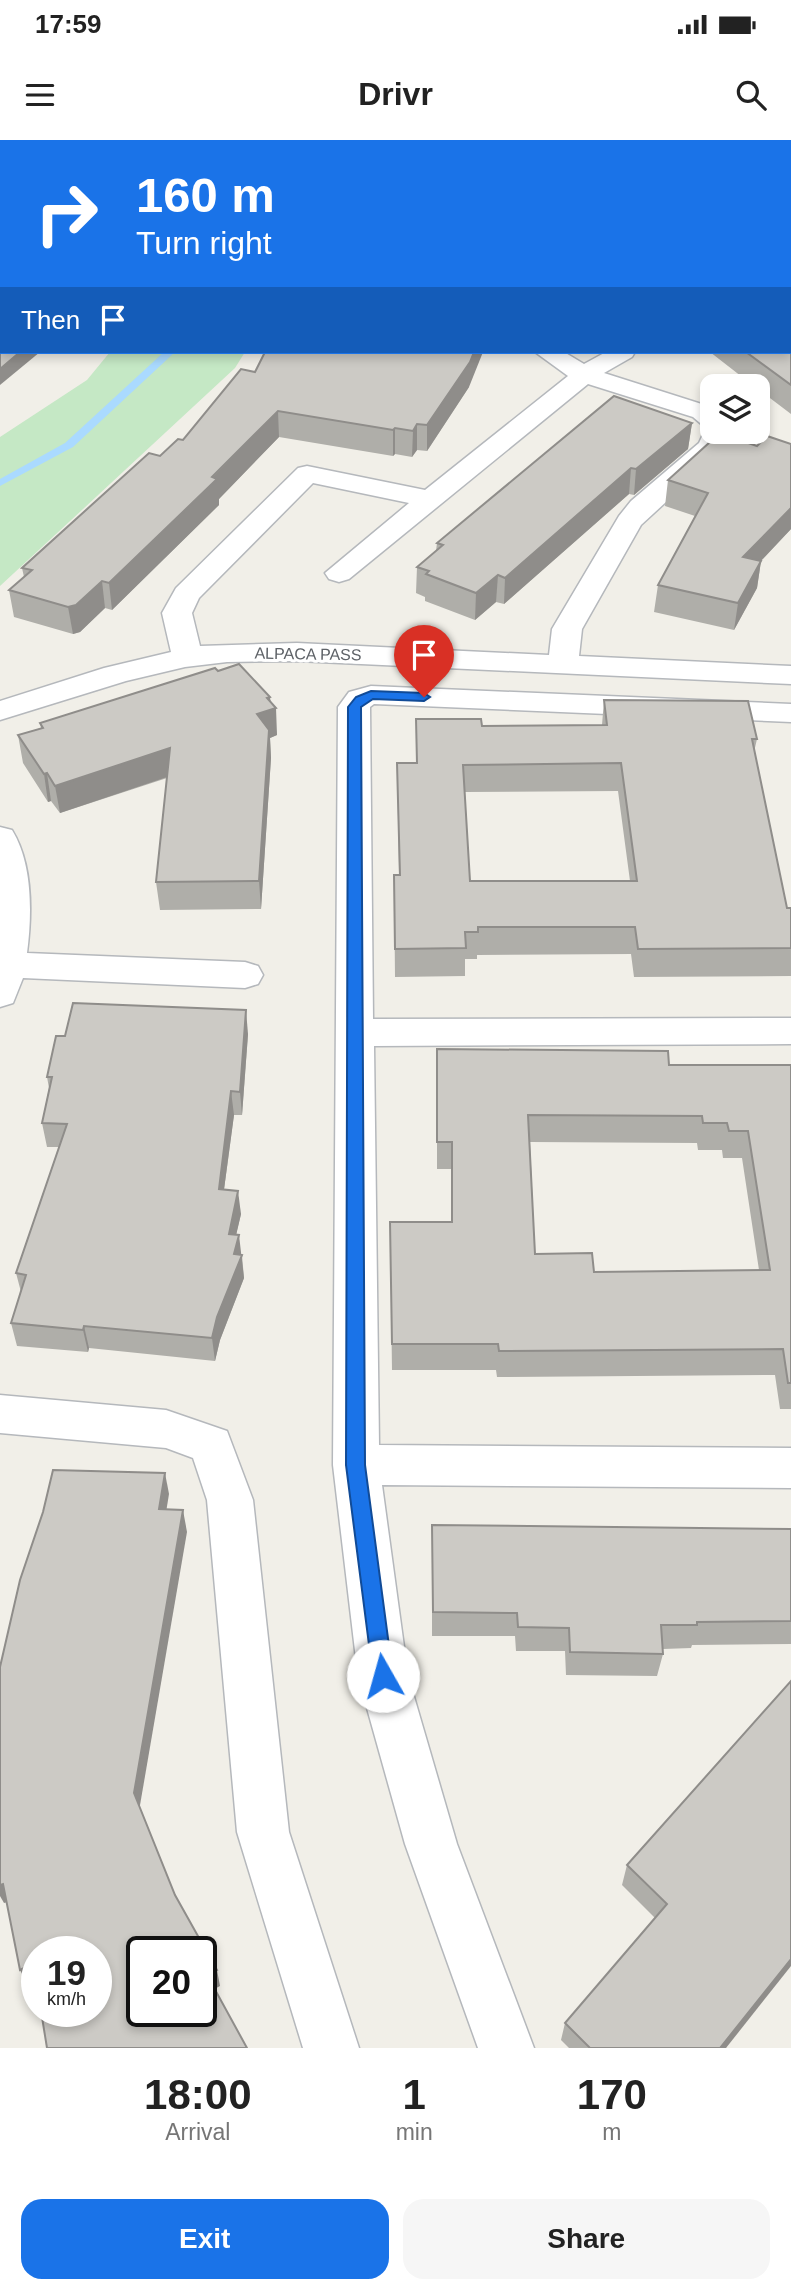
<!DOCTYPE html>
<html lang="en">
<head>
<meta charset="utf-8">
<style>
  body { margin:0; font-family:Arial,sans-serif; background:#f6f6f6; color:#222; height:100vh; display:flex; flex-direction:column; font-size:26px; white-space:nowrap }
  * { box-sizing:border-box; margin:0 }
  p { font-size:23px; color:#767676 }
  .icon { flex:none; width:38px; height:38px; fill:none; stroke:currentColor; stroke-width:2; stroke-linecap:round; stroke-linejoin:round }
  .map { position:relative; height:1908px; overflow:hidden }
  .panel { display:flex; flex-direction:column; background:#fff; flex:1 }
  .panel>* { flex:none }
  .top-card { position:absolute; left:0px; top:0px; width:791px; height:214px; box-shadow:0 4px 10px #0003; background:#1a73e8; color:#fff; overflow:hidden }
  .controls { position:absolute; left:700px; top:234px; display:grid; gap:14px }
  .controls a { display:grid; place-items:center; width:70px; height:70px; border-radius:14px; background:#fff; box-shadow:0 4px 10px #0003; font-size:35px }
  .speed { position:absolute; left:21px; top:1796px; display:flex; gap:14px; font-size:35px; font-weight:700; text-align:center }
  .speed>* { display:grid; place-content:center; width:91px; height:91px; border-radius:50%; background:#fff; box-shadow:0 4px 10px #0003; line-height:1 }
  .speed small { font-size:18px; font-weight:400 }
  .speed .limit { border:4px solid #111; border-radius:10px; background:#fff; color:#111 }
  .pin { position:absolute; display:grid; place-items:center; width:60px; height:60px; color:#fff; margin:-72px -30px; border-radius:50% 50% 50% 0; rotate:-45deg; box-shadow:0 0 7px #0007 }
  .pin .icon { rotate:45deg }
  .me { position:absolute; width:77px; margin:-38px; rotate:353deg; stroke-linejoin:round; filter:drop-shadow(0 0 5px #0008) }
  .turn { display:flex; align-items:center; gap:24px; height:147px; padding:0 21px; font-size:32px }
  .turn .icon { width:91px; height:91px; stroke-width:2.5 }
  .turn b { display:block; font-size:49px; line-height:60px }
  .then { display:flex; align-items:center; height:66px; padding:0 21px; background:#0003; gap:14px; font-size:26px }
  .eta { display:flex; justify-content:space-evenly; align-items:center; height:119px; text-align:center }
  .eta b { font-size:42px; font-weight:700; line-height:49px }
  .primary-button { display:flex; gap:14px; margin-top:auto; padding:14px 21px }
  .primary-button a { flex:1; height:80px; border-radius:21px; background:#1a73e8; color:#fff; font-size:28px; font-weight:700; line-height:80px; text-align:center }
  .primary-button a+a { background:#f6f6f6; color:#222 }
  .status { display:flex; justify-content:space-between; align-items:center; height:49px; padding:0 35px; background:#fff; direction:ltr }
  .status svg { height:19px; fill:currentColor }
  header { display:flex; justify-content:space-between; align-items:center; height:91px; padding:0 21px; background:#fff; font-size:32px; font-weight:700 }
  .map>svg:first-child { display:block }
</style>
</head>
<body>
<div class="status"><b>17:59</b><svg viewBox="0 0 49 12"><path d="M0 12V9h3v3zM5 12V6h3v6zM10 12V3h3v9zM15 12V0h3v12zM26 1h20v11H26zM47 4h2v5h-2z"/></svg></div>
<header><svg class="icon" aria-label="menu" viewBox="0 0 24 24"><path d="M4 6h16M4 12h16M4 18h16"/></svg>Drivr<svg class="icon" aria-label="search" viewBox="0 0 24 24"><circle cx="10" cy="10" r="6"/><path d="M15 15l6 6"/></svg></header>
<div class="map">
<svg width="791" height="1908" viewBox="0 0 791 1908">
  <rect width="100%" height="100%" fill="#f1efe8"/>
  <path fill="#c5e8c5" d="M110,212H245L235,228L0,446V297L87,240Z"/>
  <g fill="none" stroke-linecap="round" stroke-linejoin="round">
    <g fill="#aadaff" fill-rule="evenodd">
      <path d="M311,0H320L310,2Z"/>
      <path d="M164,212H175L73,307L0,346V339L65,303Z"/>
    </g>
    <g stroke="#b5b8bc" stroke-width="3">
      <g id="minor">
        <path d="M108,0H129L107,2Z"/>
        <path d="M527,0H551L552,2H528Z"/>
        <path d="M598,0H625L597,2Z"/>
        <rect x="789" y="79" width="2" height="14"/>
        <path d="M2,111V125L0,126V112Z"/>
        <rect x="789" y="162" width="2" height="15"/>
        <path d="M535,212H564L584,224L606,212H635L632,217L604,233L711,267L712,292H729L728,301L717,315L641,385L582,489L579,516L791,526V544L297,521L227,522L185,527L126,541L0,580V561L104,528L171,512L162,473L176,448L298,328L307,326L425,350L568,236ZM588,244L693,277L706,288L699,303L631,361L619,376L552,489L549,515L297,503L200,506L192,473L199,458L313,343L409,363L325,433L329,439L339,442L349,439Z"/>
        <path d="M371,546L791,564V582L374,564L370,567L373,879L791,878V904L374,906L379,1305L791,1308V1348L382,1345L408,1536L457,1704L534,1908H478L405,1704L358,1536L333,1325L338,567L349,552Z"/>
        <path d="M0,687L12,690C33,724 32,775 27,813L245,822L258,826L263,835L258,844L245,848L23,838L13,863L0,867Z"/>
        <path d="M0,1255L166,1270L227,1291L253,1360L289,1692L359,1908H303L237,1692L207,1360L193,1318L166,1308L0,1293Z"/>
      </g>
    </g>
    <use href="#minor" fill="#fff" fill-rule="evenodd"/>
  </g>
  <g fill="#afaea9" fill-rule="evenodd">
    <path d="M461,0H483L481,2H463Z"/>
    <path d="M652,0H791V78L789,77V2H652Z"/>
    <path d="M791,182V274L758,249V247H755L710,212H789Z"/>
    <path d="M255,232L469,247L427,311L417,310L412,317L395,314L393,316L279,297L219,359V365L112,470L105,468L80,492L73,494L14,477L9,450L24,437L22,428L160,316L183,300Z"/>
    <path d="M692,283L688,309L634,355L629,354L504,464L496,462L475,480L425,461V457L416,453L417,427L436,411L437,403Z"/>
    <path d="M720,293L791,389L761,421L757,448L734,490L654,472L658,445L695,376L665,366L668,340Z"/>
    <path d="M218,531L270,557L277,595L270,598L271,618L261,769L160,770L156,742L167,638L60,673L51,661L48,662L23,623L18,595L41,588L40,583Z"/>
    <path d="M604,560L757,599L754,612L787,768H791V836L634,837L631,814L477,815V819H465V836L395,837L394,735H399L397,623H416V579L482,586L602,585ZM618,651L630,741H470L465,652Z"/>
    <path d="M248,894L242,975H234L224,1049L241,1074L236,1095L241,1115H242L244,1138L220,1200L215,1221L89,1208L88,1212L17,1206L11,1183L21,1152L16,1133L59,1007H47L42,983L49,948L47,937Z"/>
    <path d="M437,909L669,925H791V1269H780L775,1235L497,1237L496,1230H392L390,1082H451V1029H437ZM530,1002L697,1003L698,1010H722L723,1018H742L759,1130L594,1132L535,1114Z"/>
    <path d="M432,1385L791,1389V1504L692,1505L691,1508L663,1509V1514L657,1536L566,1535L565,1511H516L515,1496H432Z"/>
    <path d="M791,1541L726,1908H569L561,1900L565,1883L655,1778L622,1745L627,1725Z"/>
  </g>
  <g fill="#8f8d8a">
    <path d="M45,0H66L63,2H44Z"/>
    <path d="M223,0H235L233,2H222Z"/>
    <path d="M473,0H483L481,2H473Z"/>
    <path d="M2,43V59L0,60V45Z"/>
    <path d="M20,212H40L0,245V229Z"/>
    <path d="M474,212H483L469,247L427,311V285Z"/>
    <path d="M278,271L279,297L219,359V365L112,470L109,443Z"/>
    <path d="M692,283L688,309L634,355L636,329Z"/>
    <path d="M417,284V310L412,317L413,291Z"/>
    <path d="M395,288V314L393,316V290Z"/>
    <path d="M631,328L629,354L504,464L505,438Z"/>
    <path d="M791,368V389L739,444L743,417Z"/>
    <path d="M761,421L757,448L734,490L738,463Z"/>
    <path d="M498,435L496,462L475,480L476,453Z"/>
    <path d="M102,441L105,468L80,492L73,494L68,467Z"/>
    <path d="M270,557V570L276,568L277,595L270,598L271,618L261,769L259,741L257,574L267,558Z"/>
    <path d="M170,608L173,635L60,673L55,646Z"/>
    <path d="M47,633L51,661L48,662L44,634Z"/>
    <path d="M246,870L248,894L242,975L240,952Z"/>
    <path d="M231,951L234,975L221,1072L219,1049Z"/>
    <path d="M238,1051L241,1074L231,1117L229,1094Z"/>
    <path d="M239,1095L244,1138L220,1200L215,1221L212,1198Z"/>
    <path d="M84,1186L89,1208L88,1212L83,1190Z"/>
    <path d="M165,1333L169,1354L163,1391L159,1369Z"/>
    <path d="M183,1370L187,1392L139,1671L134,1653Z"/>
    <path d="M3,1744L11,1761L4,1763L0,1756V1745Z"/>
    <path d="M791,1819V1826L726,1908H720Z"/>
    <path d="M32,1824L37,1842L28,1846L20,1830Z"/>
    <path d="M217,1830L220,1846L211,1851L207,1835Z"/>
  </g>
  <g fill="#cccac5" stroke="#8f8d8a" stroke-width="2" fill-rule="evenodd">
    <path d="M0,0H45L44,2H2V43L0,45Z"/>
    <path d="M176,0H223L222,2H174Z"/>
    <path d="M395,0H425L426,2H393Z"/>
    <path d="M656,0H791V54L789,45V2H653L652,1Z"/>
    <path d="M2,175V212H20L0,229V176Z"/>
    <path d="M789,181L791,182V245L746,212H789Z"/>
    <path d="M265,212H474L470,222L427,285L417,284L413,291L395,288L393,290L278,271L212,337L217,339L189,366L109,443L102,441L76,465L68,467L9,450L32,430L22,428L149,313L160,316L178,299L183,300L241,229L255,232Z"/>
    <path d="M614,256L692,283L636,329L631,328L505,438L498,435L476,453L426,434L429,431L417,427L443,405L437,403Z"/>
    <path d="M720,293L757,306L767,296L791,304V368L743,417L761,421L738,463L658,445L708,353L668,340Z"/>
    <path d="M239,524L270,557L267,558L276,568L257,574L269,590L259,741L156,742L170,608L55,646L47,633L44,634L18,595L43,588L40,583L215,528L218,531Z"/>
    <path d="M604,560L748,561L757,599H752L787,768H791V808L638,809L635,787H478V792H465L466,808L395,809L394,735H400L397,623H417L416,579H481L482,586L607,585ZM621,623L637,741H470L463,625Z"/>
    <path d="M73,863L246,870L240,952L231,951L219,1049L238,1051L229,1094L239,1095L234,1114L242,1115L217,1177L212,1198L84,1186L83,1190L11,1183L26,1135L16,1133L67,984L42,983L52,937H47L56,896H65Z"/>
    <path d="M437,909L668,911L669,925H791V1243H788L783,1209L499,1211L498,1204H392L390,1082H452V1002H437ZM528,975L702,976L703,983H727L729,991H748L770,1130L594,1132L592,1113L535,1114Z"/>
    <path d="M53,1330L165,1333L159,1369L183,1370L134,1653L175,1755L217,1830L207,1835L247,1908H47L41,1871H96V1811H37V1849L32,1824L20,1830L3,1744L0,1745V1527L20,1440L43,1372ZM142,1811H201V1871H142Z"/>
    <path d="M432,1385L791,1389V1481L697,1482V1485H661L663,1514L570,1512L569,1488L518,1487L517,1473L433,1472Z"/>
    <path d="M791,1541V1819L720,1908H590L565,1883L667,1764L627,1725Z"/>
  </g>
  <path fill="#1a73e8" stroke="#114b97" stroke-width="2" d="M371,551L424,553L430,557L424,561L373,559L361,567L365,1325L393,1536L390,1543L383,1546L376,1543L373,1536L346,1325L348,567L356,557Z"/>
  <g text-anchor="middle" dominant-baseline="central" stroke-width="6" stroke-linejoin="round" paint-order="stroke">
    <g font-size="16" fill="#5f6368" stroke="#fff">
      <text transform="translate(308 514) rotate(1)">ALPACA PASS</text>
    </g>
  </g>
</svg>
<div class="controls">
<a><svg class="icon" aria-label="layers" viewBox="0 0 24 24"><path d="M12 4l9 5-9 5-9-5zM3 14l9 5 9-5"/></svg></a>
</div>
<div class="speed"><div>19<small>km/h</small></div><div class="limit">20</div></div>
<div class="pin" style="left:424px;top:557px;background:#d93025"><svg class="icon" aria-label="arrive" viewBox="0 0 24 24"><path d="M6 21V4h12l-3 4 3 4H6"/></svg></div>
<svg class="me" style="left:383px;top:1536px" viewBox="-20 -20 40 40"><circle r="19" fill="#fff"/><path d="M0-13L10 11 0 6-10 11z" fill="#1a73e8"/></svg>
<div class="top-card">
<div class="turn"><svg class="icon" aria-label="right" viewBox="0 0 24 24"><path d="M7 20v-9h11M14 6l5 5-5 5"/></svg><div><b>160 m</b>Turn right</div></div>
<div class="then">Then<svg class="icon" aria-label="arrive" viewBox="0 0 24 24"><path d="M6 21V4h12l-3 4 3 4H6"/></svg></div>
</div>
</div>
<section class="panel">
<div class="eta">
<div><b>18:00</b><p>Arrival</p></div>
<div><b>1</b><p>min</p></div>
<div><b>170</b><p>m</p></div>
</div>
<div class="primary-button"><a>Exit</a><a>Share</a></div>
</section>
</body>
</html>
